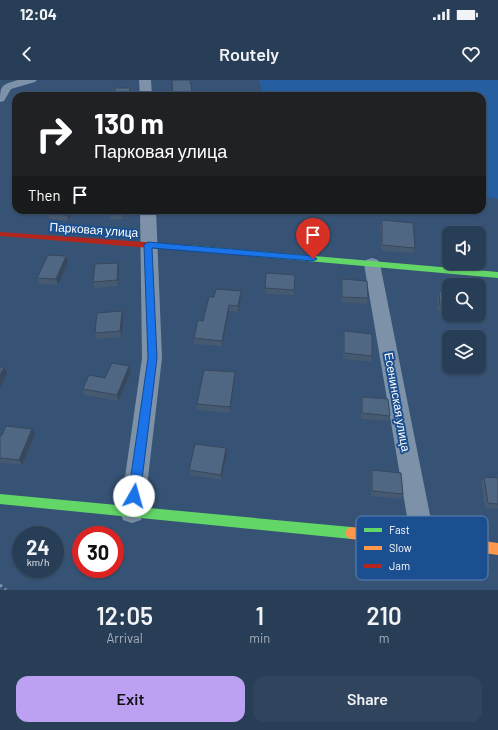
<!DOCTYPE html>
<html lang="en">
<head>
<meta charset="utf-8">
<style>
  body { margin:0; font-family:Barlow,sans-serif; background:#30455d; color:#f1f3f6; height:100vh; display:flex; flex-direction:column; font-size:15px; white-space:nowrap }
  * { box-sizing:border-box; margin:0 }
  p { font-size:13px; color:#a5aeba }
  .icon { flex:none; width:22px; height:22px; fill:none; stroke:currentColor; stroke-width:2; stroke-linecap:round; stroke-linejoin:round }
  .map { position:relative; height:510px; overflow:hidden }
  .panel { display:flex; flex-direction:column; background:#283e57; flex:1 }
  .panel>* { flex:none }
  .top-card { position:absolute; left:12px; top:12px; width:474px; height:122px; border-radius:12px; box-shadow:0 1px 3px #0004,0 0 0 1px #44576d; background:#202124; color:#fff; overflow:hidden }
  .buttons { position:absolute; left:442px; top:146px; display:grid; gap:8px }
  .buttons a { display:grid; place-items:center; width:44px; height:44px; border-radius:8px; background:#283e57; box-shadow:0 1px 3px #0004,0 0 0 1px #44576d; font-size:20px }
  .speed { position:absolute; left:12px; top:446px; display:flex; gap:8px; font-size:20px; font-weight:700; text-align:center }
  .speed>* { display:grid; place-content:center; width:52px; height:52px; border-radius:50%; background:#283e57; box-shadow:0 1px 3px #0004,0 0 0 1px #44576d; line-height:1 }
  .speed small { font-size:10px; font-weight:400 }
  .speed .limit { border:6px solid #d22; background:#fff; color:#111 }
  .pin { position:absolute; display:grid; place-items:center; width:34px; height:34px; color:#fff; margin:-41px -17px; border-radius:50% 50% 50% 0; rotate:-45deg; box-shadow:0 0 4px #0007 }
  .pin .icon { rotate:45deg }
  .me { position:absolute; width:44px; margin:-22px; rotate:7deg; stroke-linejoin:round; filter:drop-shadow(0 0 3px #0008) }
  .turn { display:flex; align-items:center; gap:14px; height:84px; padding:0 16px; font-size:18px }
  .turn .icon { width:52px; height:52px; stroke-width:2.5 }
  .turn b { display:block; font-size:28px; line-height:34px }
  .then { display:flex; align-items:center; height:38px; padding:0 16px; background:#0003; gap:8px; font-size:15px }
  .eta { display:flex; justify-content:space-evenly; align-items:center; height:68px; text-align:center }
  .eta b { font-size:24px; font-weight:600; line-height:28px }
  .action { display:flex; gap:8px; margin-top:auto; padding:8px 16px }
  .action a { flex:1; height:46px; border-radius:12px; background:#bca0f2; color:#111; font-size:16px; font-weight:600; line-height:46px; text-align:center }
  .action a+a { background:#30455d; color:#f1f3f6 }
  .status { display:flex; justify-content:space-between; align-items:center; height:28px; padding:0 20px; background:#283e57; direction:ltr }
  .status svg { height:11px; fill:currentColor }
  header { display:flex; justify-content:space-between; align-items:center; height:52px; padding:0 16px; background:#283e57; font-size:18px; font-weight:600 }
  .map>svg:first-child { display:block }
</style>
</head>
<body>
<div class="status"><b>12:04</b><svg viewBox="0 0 49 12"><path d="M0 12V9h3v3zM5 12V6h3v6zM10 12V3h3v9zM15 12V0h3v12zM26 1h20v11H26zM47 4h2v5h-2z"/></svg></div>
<header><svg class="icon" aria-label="back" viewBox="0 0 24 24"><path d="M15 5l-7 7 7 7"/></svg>Routely<svg class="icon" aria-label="heart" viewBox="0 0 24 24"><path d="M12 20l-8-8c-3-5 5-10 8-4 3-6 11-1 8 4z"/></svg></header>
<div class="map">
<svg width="498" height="510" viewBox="0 0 498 510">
  <rect width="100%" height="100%" fill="#365274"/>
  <path fill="#265fa1" d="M259,0H498V119L482,116V16H263Z"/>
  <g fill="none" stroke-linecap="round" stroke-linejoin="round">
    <path stroke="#7d92a8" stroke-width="3" stroke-dasharray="2.5 3.5" stroke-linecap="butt" d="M0,505L6,510"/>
    <g fill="#7d92a8" fill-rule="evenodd">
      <path d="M18,0H37L35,2L11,9L4,21L0,22C0,4 2,5 18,0Z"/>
      <path d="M139,0H151L152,16H140Z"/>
      <path d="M140,130H156L162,278L144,432L141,440L132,443L123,440L120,432L142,278Z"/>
      <path d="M372,178L378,180L380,184L435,460L432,469L423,472L414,469L411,460L364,184L366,180Z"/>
    </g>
    <g fill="#63d668" fill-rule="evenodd">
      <path d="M188,165L498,192V198L185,170L184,168Z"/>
      <path d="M0,414L351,447L355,449L357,453L355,457L351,459L0,424Z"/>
    </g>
    <path fill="#ff974d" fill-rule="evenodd" d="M351,447L454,457L498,463V475L454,469L351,459L347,457L345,453L347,449Z"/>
    <path fill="#b3261e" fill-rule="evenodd" d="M0,152L188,165L192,168L188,171L0,156Z"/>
  </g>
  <g fill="#455971">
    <path d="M75,130L68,141L50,139L48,134Z"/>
    <path d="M125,130L124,139L110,140L109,134Z"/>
    <path d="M382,140L415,168L414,173L381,171L380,146Z"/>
    <path d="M449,160V175L448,164Z"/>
    <path d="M479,161L482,175L480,181L479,180Z"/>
    <path d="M68,182L58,205L39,204L37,198Z"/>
    <path d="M119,189L118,206L94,208L93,202Z"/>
    <path d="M295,195L294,215L265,214V208Z"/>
    <path d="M342,199L368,218L367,224L341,222V205Z"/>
    <path d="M439,211L449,212V233L438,231L437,217Z"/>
    <path d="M214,217H241L238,232L229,231L222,266L194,264V258L203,241Z"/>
    <path d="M123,237L122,257L96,259L95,253Z"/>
    <path d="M344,251L372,276L371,282L343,279V257Z"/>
    <path d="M129,286L131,292L118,321L84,315L83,309Z"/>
    <path d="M235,298L230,333L197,330V324Z"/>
    <path d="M362,317L390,336L388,341L361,339V322Z"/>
    <path d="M35,354L22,385L0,383V355Z"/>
    <path d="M226,368L227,374L221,400L190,395L189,390Z"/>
    <path d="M372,390L403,414L401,419L371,416L370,395Z"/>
    <path d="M484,397L498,398V429L485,428L481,402Z"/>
  </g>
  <g fill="#38485c">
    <path d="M130,8V16H129Z"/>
    <path d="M70,130H75L68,141L67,135Z"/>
    <path d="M123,130H125L124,139L123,134Z"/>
    <path d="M66,176L68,182L58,205L56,199Z"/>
    <path d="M118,183L119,189L118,206L117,200Z"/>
    <path d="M241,211V217L238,232V226Z"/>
    <path d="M229,225V231L222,266V261Z"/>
    <path d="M122,231L123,237L122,257L120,251Z"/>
    <path d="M129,286L131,292L118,321L117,315Z"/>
    <path d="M4,287L7,293L0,308V296Z"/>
    <path d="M235,292V298L230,333V327Z"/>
    <path d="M32,349L35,354L22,385L19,380Z"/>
    <path d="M226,368L227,374L221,400V395Z"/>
  </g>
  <g fill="#506783" stroke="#38485c">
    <path d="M172,0H190L192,11L190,12V16H173Z"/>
    <path d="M115,8H130L129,16H114Z"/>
    <path d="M50,130H70L67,135L48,134Z"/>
    <path d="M110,130H123V134H109Z"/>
    <path d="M382,140L413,143L415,168L382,165Z"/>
    <path d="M479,161H480L482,175L479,174Z"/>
    <path d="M48,175L66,176L56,199L37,198Z"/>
    <path d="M118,183L117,200L93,202L95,184Z"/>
    <path d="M266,193L295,195L294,210L265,208Z"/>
    <path d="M342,199L367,201L368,218L342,217Z"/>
    <path d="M216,209L241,211L238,226L229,225L222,261L194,258L198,240L203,241L209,217H214Z"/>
    <path d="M439,211L449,212V227L440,226Z"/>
    <path d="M122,231L120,251L95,253L97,233Z"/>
    <path d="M344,251L372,254V276L344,273Z"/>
    <path d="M112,283L129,286L117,315L83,309L89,295L105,298Z"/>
    <path d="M0,287H4L0,296Z"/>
    <path d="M204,290L235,292L230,327L197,324Z"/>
    <path d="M362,317L388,319L390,336L362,333Z"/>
    <path d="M6,346L32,349L19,380L0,378V355H2Z"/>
    <path d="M195,364L226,368L221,395L189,390Z"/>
    <path d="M372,390L401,393L403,414L372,411Z"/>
    <path d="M484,397L498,398V424L488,423Z"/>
  </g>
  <path fill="#1a73e8" stroke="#114b97" d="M148,162L313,176L317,179L313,181L152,168L157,278L140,416L138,420L134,422L130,420L128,416L148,278L144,165Z"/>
  <g text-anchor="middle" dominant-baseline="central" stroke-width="4" stroke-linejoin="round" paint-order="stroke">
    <g font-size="12" fill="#fff" stroke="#1b4f8f">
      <text transform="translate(94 149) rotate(4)">Парковая улица</text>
      <text transform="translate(398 322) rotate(80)">Есенинская улица</text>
    </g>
  </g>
  <rect x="356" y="436" width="132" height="64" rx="6" fill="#1b4f8f" stroke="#5f84b1" stroke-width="1"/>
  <rect x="364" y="448" width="18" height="4" fill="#63d668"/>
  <rect x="364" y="466" width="18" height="4" fill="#ff974d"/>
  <rect x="364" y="484" width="18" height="4" fill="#b3261e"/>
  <g font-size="11" fill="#fff">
    <text x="389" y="454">Fast</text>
    <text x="389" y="472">Slow</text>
    <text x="389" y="490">Jam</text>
  </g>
</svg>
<div class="buttons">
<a><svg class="icon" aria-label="sound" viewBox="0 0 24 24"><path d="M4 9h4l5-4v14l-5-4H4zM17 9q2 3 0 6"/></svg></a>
<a><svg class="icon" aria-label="search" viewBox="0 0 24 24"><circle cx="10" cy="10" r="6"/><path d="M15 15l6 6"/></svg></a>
<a><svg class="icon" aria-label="layers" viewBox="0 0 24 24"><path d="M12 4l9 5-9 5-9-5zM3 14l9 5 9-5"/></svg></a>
</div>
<div class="speed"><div>24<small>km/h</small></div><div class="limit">30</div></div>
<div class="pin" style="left:313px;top:179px;background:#d93025"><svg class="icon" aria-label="arrive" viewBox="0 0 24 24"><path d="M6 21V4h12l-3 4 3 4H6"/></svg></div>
<svg class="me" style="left:134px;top:416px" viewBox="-20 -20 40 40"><circle r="19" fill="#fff"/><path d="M0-13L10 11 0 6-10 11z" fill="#1a73e8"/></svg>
<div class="top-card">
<div class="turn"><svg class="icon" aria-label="right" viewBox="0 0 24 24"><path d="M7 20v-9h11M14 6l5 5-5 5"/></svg><div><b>130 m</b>Парковая улица</div></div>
<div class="then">Then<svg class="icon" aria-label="arrive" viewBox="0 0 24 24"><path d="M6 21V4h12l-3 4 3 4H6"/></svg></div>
</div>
</div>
<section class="panel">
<div class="eta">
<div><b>12:05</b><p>Arrival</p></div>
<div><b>1</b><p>min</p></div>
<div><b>210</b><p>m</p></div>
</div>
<div class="action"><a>Exit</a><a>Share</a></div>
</section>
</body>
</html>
